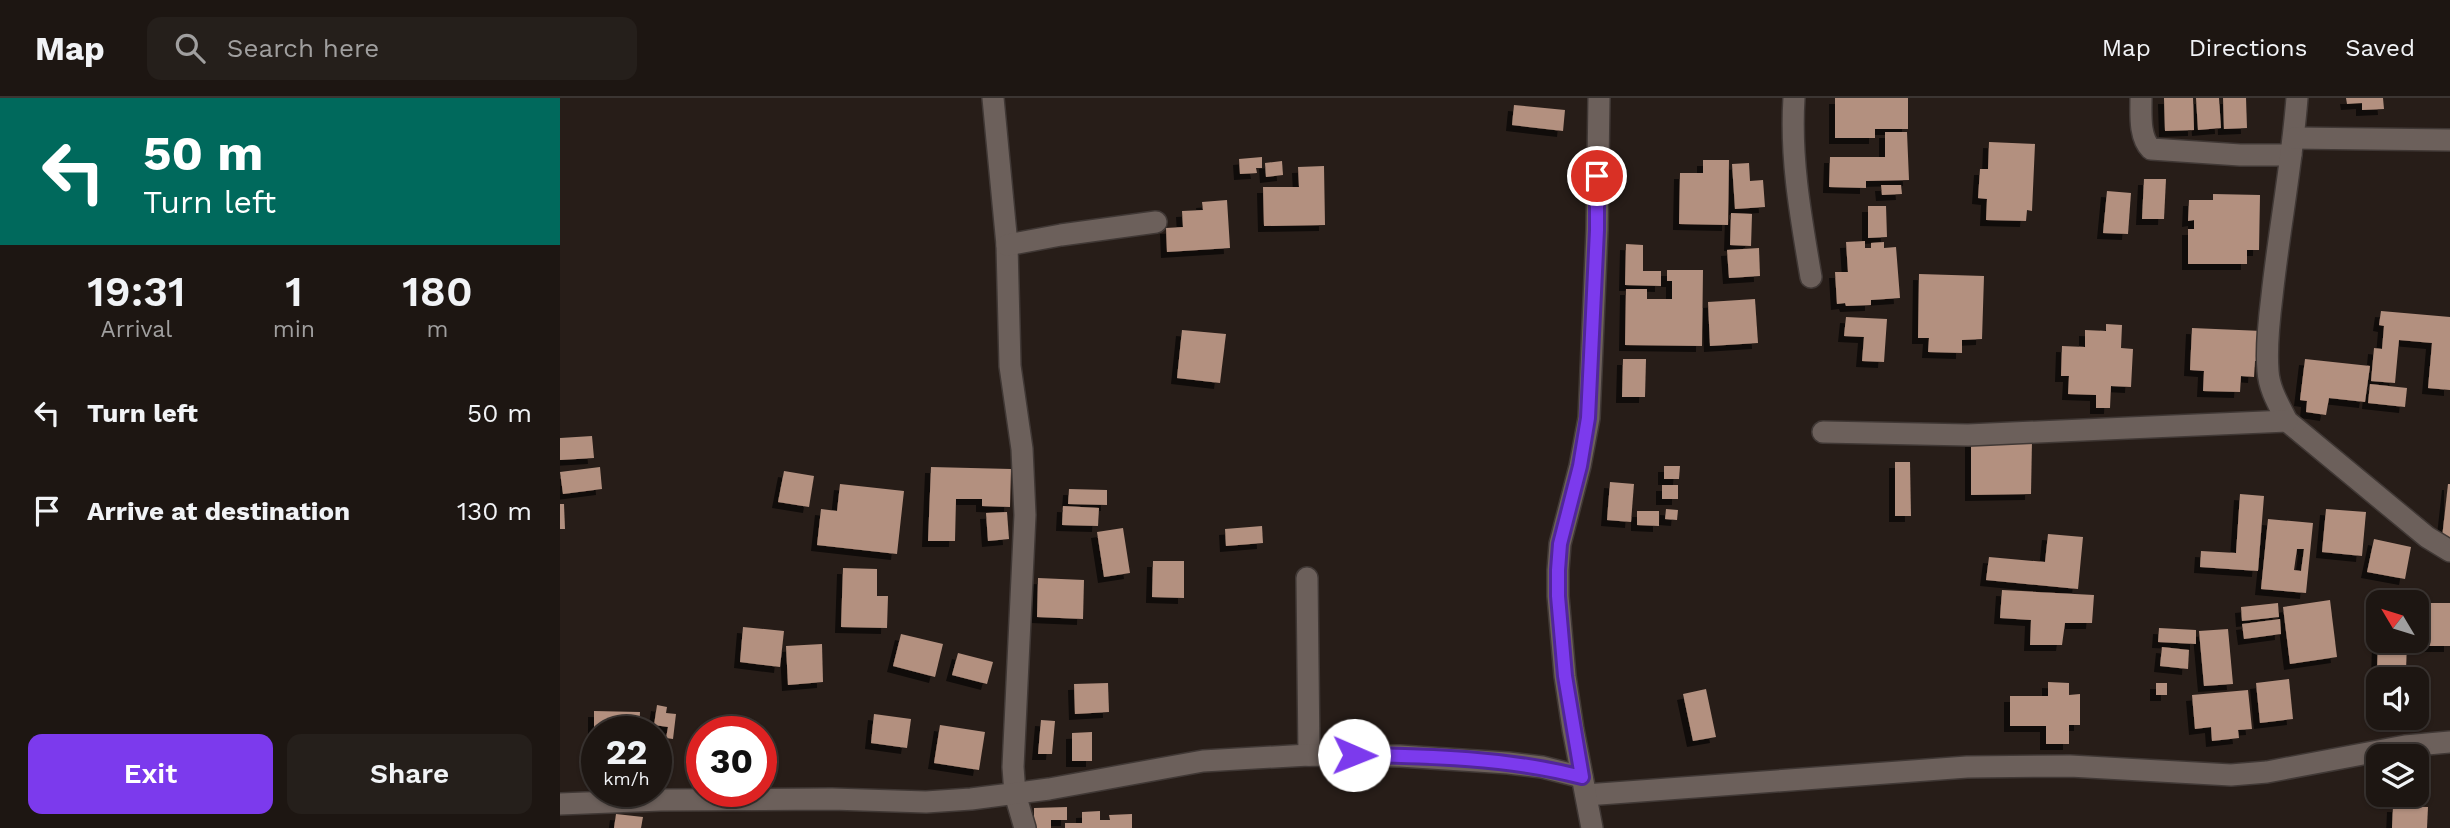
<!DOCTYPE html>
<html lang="en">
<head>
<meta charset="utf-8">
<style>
  body { margin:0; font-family:"Work Sans",sans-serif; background:#251f1b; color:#f1f3f6; height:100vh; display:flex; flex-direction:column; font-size:26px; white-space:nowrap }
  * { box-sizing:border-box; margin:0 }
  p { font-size:23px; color:#a09f9f }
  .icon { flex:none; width:38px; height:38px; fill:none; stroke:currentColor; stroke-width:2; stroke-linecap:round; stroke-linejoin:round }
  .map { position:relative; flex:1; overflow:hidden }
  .drawer { display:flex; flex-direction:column; background:#1d1612; width:560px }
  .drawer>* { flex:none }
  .hud { background:#00695c; color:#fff; overflow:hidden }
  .needle { width:46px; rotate:308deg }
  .tools { position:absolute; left:1806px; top:492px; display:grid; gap:14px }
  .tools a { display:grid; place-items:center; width:63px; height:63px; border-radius:14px; background:#1d1612; box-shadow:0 2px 5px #0004,0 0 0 2px #3b3532; font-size:35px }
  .speed { position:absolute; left:21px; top:618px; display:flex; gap:14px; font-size:35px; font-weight:700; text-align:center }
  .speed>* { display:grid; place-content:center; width:91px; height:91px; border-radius:50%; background:#1d1612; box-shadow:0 2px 5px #0004,0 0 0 2px #3b3532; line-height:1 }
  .speed small { font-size:18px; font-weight:400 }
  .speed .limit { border:10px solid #d22; background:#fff; color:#111 }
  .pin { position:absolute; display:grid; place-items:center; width:60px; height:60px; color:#fff; margin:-30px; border:4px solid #fff; border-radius:50%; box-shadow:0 2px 7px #0007 }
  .me { position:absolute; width:77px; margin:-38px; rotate:91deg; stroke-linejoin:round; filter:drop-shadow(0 0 5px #0008) }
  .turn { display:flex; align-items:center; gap:24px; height:147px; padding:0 28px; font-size:32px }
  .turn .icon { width:91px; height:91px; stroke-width:2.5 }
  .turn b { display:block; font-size:49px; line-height:60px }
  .eta { display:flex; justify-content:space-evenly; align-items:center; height:119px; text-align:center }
  .eta b { font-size:42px; font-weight:600; line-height:49px }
  .action { display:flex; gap:14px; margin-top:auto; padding:14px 28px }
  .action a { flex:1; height:80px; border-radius:14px; background:#7c3aed; color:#fff; font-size:28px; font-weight:600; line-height:80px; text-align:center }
  .action a+a { background:#251f1b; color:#f1f3f6 }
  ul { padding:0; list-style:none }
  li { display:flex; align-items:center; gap:21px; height:98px; padding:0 28px }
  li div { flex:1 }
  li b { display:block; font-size:26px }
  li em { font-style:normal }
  header { display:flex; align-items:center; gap:42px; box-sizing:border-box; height:98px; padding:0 35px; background:#1d1612; border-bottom:2px solid #3b3532 }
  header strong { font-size:33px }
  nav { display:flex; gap:38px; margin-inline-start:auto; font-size:24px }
  .search { width:490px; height:63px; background:#251f1b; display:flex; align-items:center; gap:18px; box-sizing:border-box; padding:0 24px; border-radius:14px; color:#a09f9f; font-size:26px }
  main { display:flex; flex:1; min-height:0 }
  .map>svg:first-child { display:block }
</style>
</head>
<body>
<header>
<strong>Map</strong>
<div class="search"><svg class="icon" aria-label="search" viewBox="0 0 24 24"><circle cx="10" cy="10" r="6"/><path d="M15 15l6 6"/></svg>Search here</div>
<nav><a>Map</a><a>Directions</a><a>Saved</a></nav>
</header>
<main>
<section class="drawer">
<div class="hud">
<div class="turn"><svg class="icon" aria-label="left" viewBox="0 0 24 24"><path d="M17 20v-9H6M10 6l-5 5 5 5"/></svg><div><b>50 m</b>Turn left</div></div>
</div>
<div class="eta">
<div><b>19:31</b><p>Arrival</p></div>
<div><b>1</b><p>min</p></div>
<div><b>180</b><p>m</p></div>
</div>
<ul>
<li><svg class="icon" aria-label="left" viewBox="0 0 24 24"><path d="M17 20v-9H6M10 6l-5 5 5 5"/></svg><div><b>Turn left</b></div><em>50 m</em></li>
<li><svg class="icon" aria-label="arrive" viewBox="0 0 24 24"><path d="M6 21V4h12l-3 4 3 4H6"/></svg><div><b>Arrive at destination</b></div><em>130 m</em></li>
</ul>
<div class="action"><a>Exit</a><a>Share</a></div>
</section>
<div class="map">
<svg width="1890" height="730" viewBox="0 0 1890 730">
  <defs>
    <filter id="shadow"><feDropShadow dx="-6" dy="6" stdDeviation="0" flood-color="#0009"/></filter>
  </defs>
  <rect width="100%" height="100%" fill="#271d18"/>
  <g fill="#b3907f" fill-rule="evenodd" filter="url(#shadow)">
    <path d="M1275,0H1348V31H1315V40H1275Z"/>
    <path d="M1604,0H1633L1634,32L1605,33Z"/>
    <path d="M1636,0H1659L1661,30L1638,32Z"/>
    <path d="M1663,0H1686L1687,30L1664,31Z"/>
    <path d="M1786,0H1823L1824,11L1802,12V5L1787,6Z"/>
    <path d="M954,7L1005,12L1003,33L952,27Z"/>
    <path d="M1325,34H1347L1349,82L1306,83V90L1269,89L1270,59H1325Z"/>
    <path d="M1429,44L1475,46L1472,113L1467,112L1466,123L1426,122L1427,101L1418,100L1420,71H1428Z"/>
    <path d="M702,59V70H696L697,75L680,76L679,61Z"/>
    <path d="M1143,62H1169L1168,127L1119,126L1120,75H1143Z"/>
    <path d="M722,63L723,77L706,79L705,65Z"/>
    <path d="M1189,65L1190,83L1203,82L1205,109L1175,111L1172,66Z"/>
    <path d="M764,68L765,127L704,128L703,89H739L738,69Z"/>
    <path d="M1584,81H1606L1604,121H1582Z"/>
    <path d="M1321,87H1341L1342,96L1322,97Z"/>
    <path d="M1547,93L1571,95L1568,136L1543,135Z"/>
    <path d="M1653,96L1700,97L1699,152H1687V166H1628V131H1634V122L1628,123L1629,102H1653Z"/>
    <path d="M667,102L670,150L607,154L606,130L623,129L622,113L643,112L642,104Z"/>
    <path d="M1308,108H1326L1327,139L1308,140Z"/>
    <path d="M1171,115L1192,116L1191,148L1170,147Z"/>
    <path d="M1305,143V150H1311V145L1324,144V150L1336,149L1340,200L1311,202V207L1286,208L1285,205L1277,206L1275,174H1288L1286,144Z"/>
    <path d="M1066,146L1083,147V173H1101V188L1065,187Z"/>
    <path d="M1199,150L1200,178L1169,180L1167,152Z"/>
    <path d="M1107,172H1143L1142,248L1065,247L1066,191H1087V201H1112V183H1107Z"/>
    <path d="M1359,176L1424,178L1422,241L1402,242V255L1368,254L1369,240H1358Z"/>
    <path d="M1195,201L1198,245L1150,248L1148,204Z"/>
    <path d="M1821,213L1890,219V292L1868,290L1872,245L1839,242L1835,285L1811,283L1814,250L1822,251L1824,228L1819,227Z"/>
    <path d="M1286,219L1327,221L1324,264L1302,263L1304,239L1284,238Z"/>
    <path d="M1546,226L1562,227L1561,250L1573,251L1571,289L1551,288L1550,310H1536V297L1508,296L1509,278H1501L1502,248L1525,249V232L1546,233Z"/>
    <path d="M1632,230L1702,233L1701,263H1695L1694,279L1681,278L1680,294L1643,293L1644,273L1630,272Z"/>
    <path d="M622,232L666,236L660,285L617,280Z"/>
    <path d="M1063,261H1086L1085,299H1062Z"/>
    <path d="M1745,261L1810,268L1805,304L1769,300L1766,317L1746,314L1747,303L1740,302Z"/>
    <path d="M1810,286L1847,290L1845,309L1808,305Z"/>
    <path d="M32,338L34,360L0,362V340Z"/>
    <path d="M1472,342L1471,396L1411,397V343Z"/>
    <path d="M1335,364H1350L1351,418H1335Z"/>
    <path d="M1104,368H1120L1119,381H1104Z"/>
    <path d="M40,369L42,391L3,396L0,374Z"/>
    <path d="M371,369L451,371L450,409L422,408V401H396L395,443H368Z"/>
    <path d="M224,373L254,378L249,409L218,404Z"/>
    <path d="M1050,384L1074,386L1071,424L1047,422Z"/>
    <path d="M280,386L344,393L337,456L257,447L261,411L277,413Z"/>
    <path d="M1888,386H1890V441L1882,440Z"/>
    <rect x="1102" y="387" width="16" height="14"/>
    <path d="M509,391L547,392V407L508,406Z"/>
    <path d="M1680,396L1704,398L1698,473L1640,469L1641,453L1676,455Z"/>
    <path d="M0,406H4L5,431H0Z"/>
    <path d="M503,408L539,410L538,428L502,427Z"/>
    <path d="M1106,411L1118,412L1117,422L1105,421Z"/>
    <path d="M1766,411L1806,414L1802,458L1762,454Z"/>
    <path d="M1077,413H1099V428L1077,427Z"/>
    <path d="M447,414L449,441L428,443L426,415Z"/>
    <path d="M1708,421L1753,425L1746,495L1701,491ZM1737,451H1744L1741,473L1734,472Z"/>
    <path d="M702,428L703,445L666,448L665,431Z"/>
    <path d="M563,430L570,475L544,479L537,434Z"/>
    <path d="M1488,436L1523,439L1518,491L1426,482L1429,459L1485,464Z"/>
    <path d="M1814,441L1851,449L1845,481L1807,474Z"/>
    <path d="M593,463H624V500L592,499Z"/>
    <path d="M283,470L317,471V498H328L327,530L281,529Z"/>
    <path d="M478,480L524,482L523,521L477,519Z"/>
    <path d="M1442,492L1534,497L1532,525H1505L1502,547H1470L1471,522L1440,520Z"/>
    <path d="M1811,495H1837V504H1818V512H1811Z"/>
    <path d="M1770,502L1777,559L1730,566L1723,509Z"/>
    <path d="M1718,505L1719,519L1682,523L1681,509Z"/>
    <rect x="1865" y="505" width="25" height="43"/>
    <path d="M1720,521L1721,536L1684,541L1682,526Z"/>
    <path d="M183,529L224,533L220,569L180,564Z"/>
    <path d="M1599,530L1636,532V546L1598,544Z"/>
    <path d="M1668,531L1673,586L1644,588L1639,533Z"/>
    <path d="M341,536L383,546L375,579L333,568Z"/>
    <path d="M1818,543L1847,544L1846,573H1817Z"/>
    <path d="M262,546L263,584L228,587L226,548Z"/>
    <path d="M1602,549L1629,552L1628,571L1600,568Z"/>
    <path d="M398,555L433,564L427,586L392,577Z"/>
    <path d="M1729,581L1733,621L1700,625L1696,585Z"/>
    <path d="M1488,584L1509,585V597L1520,596V627H1509V646H1486V628H1450V598H1488Z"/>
    <path d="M548,585L549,614L515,616L514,586Z"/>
    <rect x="1596" y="585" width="11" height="12"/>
    <path d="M1146,591L1156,639L1133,643L1123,596Z"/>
    <path d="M1688,592L1692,631L1678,632L1679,640L1652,643L1651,629L1635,631L1632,597Z"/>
    <path d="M97,607L107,609L106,615L116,616L113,641L106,640L108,629L94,627Z"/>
    <path d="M34,613L80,614L79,634H37V650H34Z"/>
    <path d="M314,616L351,621L347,650L311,645Z"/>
    <path d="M481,622L495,623L492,656H478Z"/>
    <path d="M380,627L425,634L419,672L374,665Z"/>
    <path d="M532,634V663H512V635Z"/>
    <path d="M1833,708L1868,709L1867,730H1832Z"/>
    <path d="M507,709V722H491V730H474V710Z"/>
    <path d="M540,713V722H550L549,717L572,716V730H505V725H522V714Z"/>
    <path d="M56,716L83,719L81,730H54Z"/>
  </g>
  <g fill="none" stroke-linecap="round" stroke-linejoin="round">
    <g stroke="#403835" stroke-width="24">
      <g id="street">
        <path d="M433,0L447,147L450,268L462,351L465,417L453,669L455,696L465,730"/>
        <path d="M1234,0C1230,61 1241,120 1251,179"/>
        <path d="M1581,0C1581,16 1579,39 1591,51L1680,57H1731"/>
        <path d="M1737,0C1732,66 1719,132 1712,198C1709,222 1706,249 1708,273C1709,291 1719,307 1727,323L1867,439L1890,453"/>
        <path d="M1734,40L1890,42"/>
        <path d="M447,147L501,137L596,124"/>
        <path d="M1263,334L1408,337L1727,323"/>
        <path d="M747,480L749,657"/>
        <path d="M1026,697L1407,669L1510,668L1671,677L1707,674L1845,648L1890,644"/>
        <path d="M0,706L101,702L272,701L366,704L411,701L489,691L643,663L749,657L840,658L948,665L982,669L1022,679"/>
        <path d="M1032,730L1013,631L1005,578L998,498V472L1000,446L1020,368L1029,320L1037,132L1039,0"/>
      </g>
    </g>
    <use href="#street" stroke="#6c605b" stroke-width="21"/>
  </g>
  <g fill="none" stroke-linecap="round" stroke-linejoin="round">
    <g stroke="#51269a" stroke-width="18">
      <path id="route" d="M794,657C871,658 948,660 1022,679L1005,578L998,498V472L1000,446L1020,368L1028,320L1037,132V78"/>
    </g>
    <use href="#route" stroke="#7c3aed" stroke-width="12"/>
  </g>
</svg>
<div class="tools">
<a><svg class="needle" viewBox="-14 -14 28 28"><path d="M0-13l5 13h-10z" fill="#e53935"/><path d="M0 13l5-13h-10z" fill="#a09f9f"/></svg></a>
<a><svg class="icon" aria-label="sound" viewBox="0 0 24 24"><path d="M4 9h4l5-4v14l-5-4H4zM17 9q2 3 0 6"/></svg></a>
<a><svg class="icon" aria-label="layers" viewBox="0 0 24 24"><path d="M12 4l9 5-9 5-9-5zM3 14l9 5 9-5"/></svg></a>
</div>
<div class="speed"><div>22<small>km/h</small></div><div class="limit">30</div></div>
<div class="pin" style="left:1037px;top:78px;background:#d93025"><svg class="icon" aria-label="arrive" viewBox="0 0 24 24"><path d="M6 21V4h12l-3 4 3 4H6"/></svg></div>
<svg class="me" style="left:794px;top:657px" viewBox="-20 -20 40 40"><circle r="19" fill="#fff"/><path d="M0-13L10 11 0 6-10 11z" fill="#7c3aed"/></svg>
</div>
</main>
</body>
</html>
